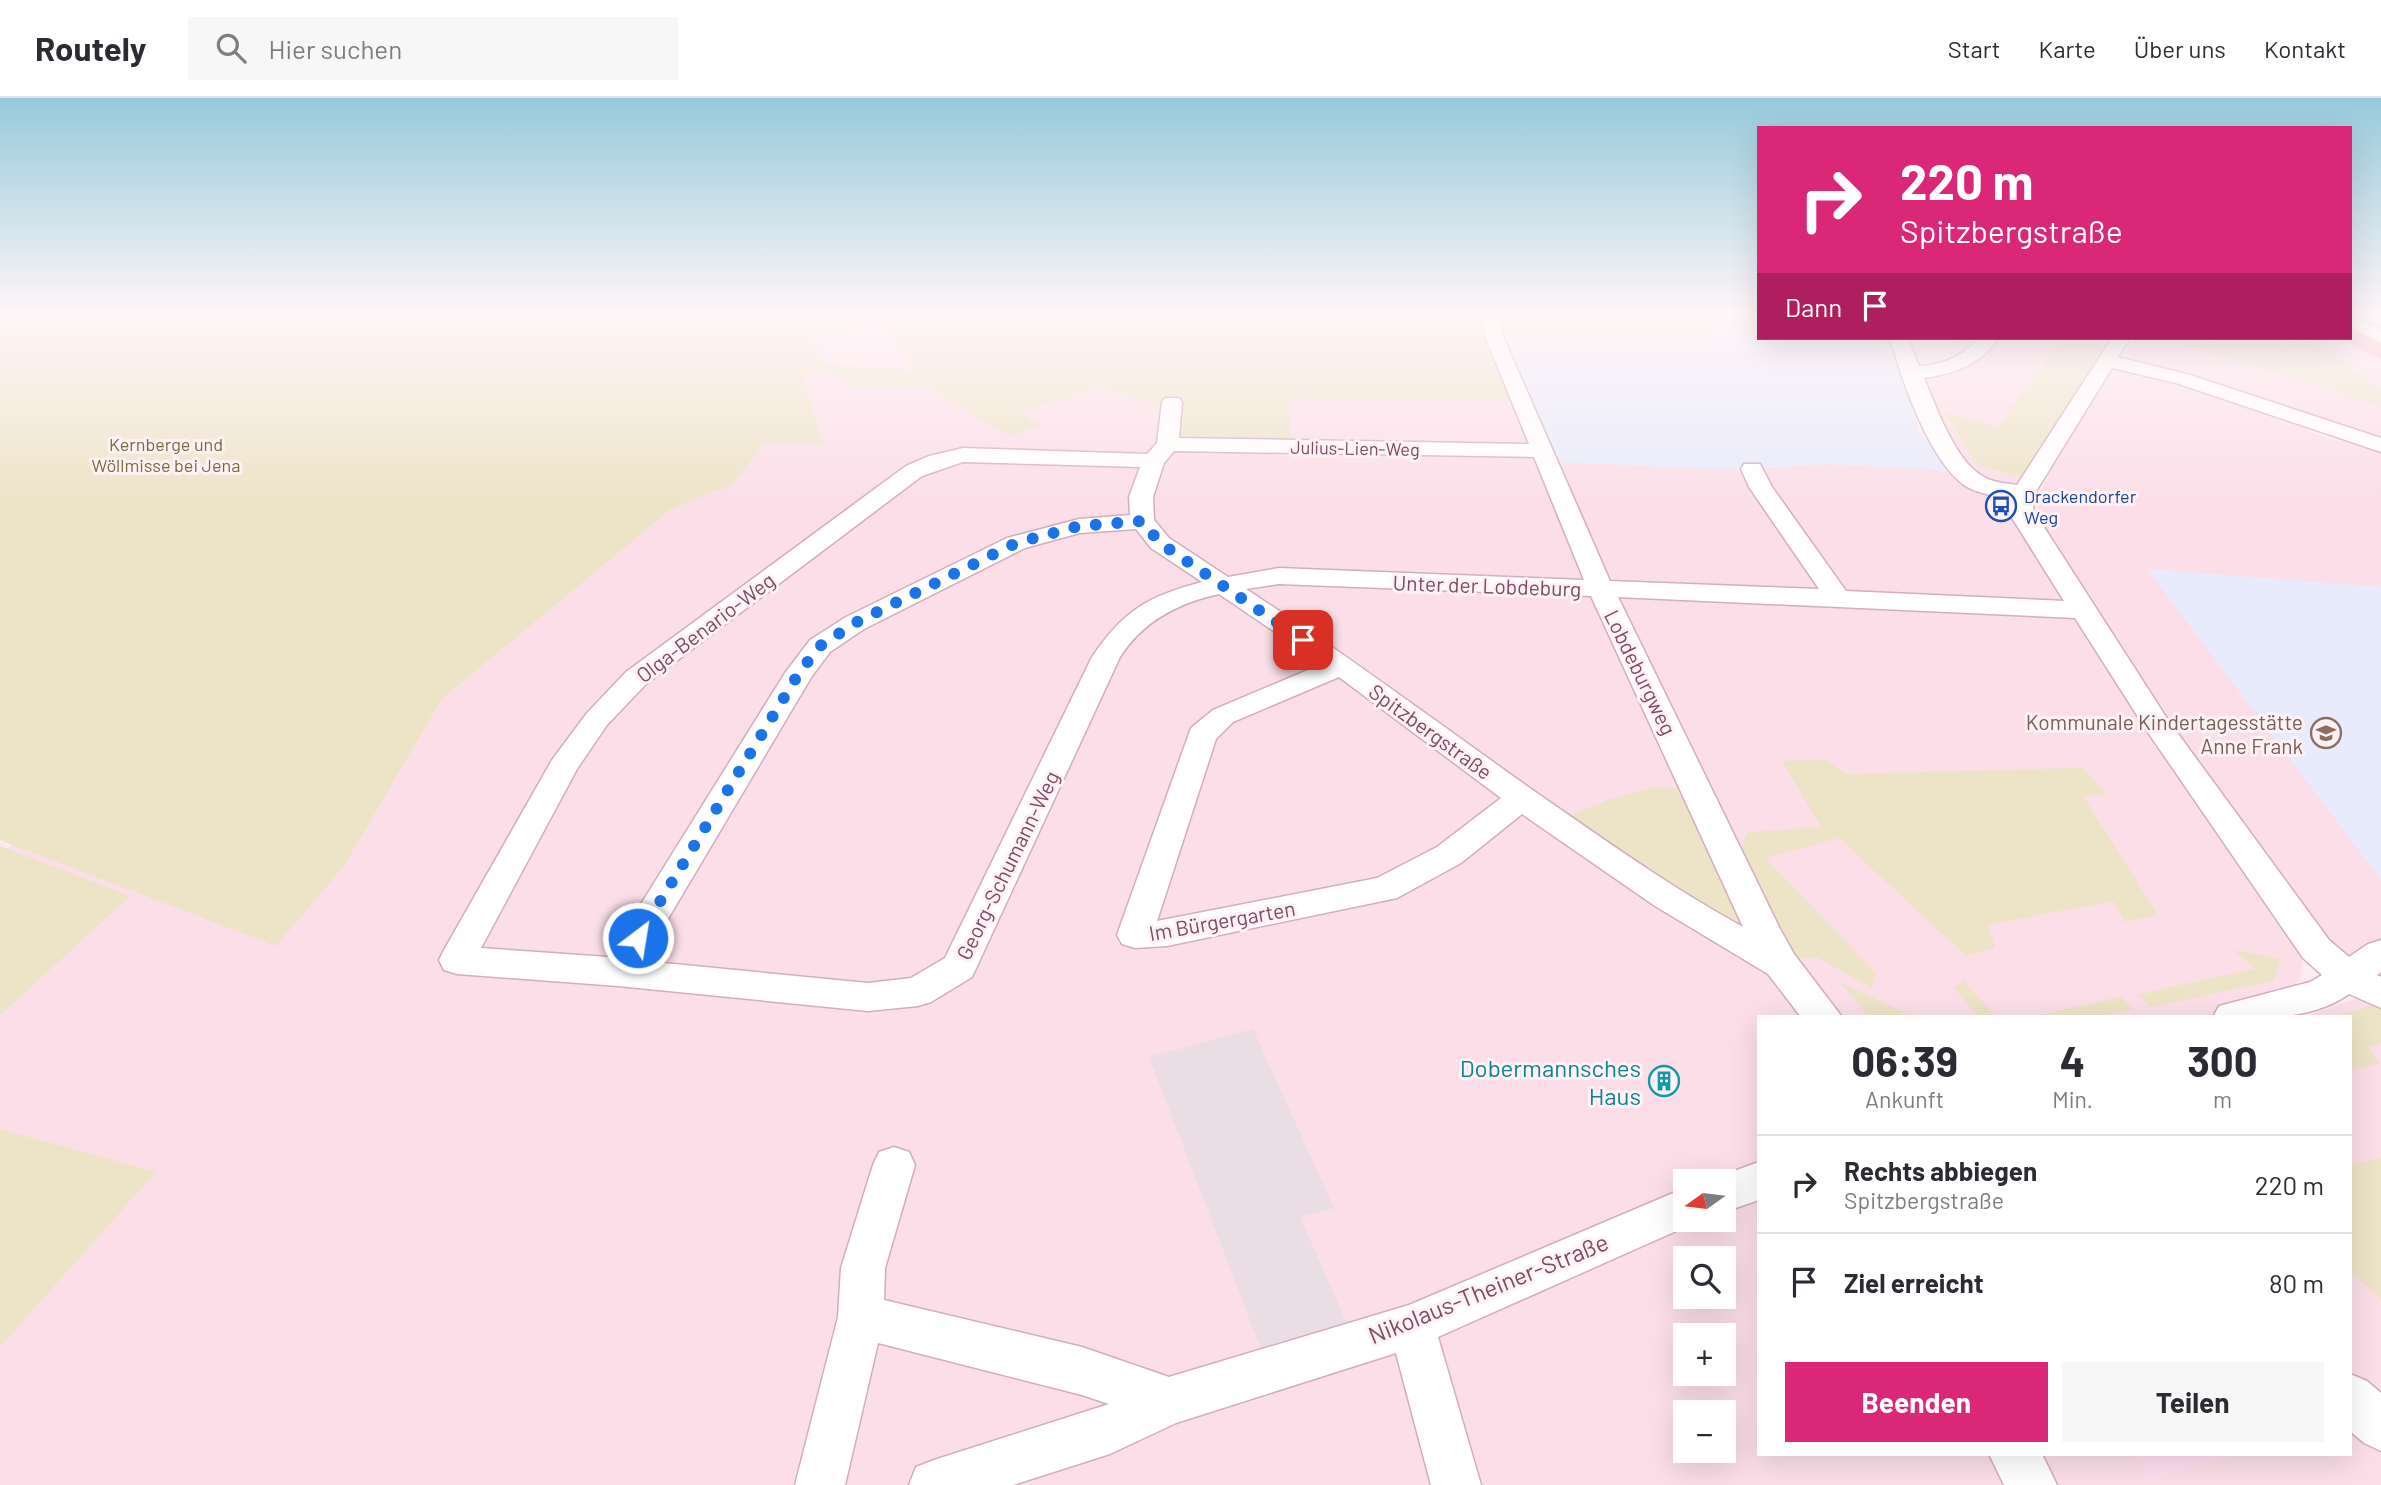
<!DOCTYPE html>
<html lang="de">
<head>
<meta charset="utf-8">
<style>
  body { margin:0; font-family:Barlow,sans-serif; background:#f7f7f7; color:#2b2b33; height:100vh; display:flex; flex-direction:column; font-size:26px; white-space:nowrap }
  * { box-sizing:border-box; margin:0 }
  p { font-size:23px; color:#7c7c81 }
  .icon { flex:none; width:38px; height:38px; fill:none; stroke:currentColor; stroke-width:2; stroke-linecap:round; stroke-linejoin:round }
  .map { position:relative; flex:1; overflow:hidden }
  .details { position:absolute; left:1757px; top:917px; width:595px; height:441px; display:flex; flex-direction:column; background:#fff; border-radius:0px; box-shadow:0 7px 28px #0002 }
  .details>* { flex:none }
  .top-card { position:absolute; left:1757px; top:28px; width:595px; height:214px; border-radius:0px; box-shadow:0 7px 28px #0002; background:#db2777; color:#fff; overflow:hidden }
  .needle { width:46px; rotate:256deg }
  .fabs { position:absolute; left:1673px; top:1071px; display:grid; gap:14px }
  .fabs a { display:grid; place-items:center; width:63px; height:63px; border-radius:0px; background:#fff; box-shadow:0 7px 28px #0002; font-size:35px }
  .pin { position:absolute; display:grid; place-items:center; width:60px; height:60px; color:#fff; margin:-30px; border-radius:14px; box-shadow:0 4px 10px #0006 }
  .me { position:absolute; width:77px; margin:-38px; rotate:31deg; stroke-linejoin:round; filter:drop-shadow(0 0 5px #0008) }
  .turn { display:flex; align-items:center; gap:24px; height:147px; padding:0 28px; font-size:32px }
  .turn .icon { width:91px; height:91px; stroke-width:2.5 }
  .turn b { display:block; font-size:49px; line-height:60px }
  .then { display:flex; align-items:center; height:66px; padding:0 28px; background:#0003; gap:14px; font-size:26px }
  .eta { display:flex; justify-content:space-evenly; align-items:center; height:119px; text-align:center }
  .eta b { font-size:42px; font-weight:700; line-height:49px }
  .primary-button { display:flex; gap:14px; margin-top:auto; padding:14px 28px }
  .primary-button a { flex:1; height:80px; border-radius:0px; background:#db2777; color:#fff; font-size:28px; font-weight:700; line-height:80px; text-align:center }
  .primary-button a+a { background:#f7f7f7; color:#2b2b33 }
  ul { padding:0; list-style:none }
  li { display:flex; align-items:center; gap:21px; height:98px; padding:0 28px; border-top:2px solid #e1e1e2 }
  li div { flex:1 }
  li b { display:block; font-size:26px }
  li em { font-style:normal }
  header { display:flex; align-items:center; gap:42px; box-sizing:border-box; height:98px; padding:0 35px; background:#fff; border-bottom:2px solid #e1e1e2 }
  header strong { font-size:33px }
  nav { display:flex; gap:38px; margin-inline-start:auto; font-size:24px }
  .search { width:490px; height:63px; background:#f7f7f7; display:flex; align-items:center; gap:18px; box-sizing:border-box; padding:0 24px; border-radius:0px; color:#7c7c81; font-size:26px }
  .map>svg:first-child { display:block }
</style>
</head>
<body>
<header>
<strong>Routely</strong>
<div class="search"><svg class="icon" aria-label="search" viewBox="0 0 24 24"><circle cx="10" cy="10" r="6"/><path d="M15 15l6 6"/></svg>Hier suchen</div>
<nav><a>Start</a><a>Karte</a><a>Über uns</a><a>Kontakt</a></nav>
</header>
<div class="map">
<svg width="2381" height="1387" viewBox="0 0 2381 1387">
  <rect width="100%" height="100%" fill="#feebef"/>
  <g fill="#fbdee7" fill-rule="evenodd">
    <path d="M883,226L926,287L1000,320L1098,290L1291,345L1287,300L1532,302L1559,364L1757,371L1828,366L1955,373L2011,399L2017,433L2058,484L2065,501L2063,504L2067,519L2083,524L2296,846L2302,859L2301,880L2289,891L2254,901L2275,919H1759V1356H2350V919H2304L2355,901L2366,900L2381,904V1387H0V1249L155,1075L0,1031V755L12,747L346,765L442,601L671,411L733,386L764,346L802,275L823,268L813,240ZM1685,1083H1724V1122H1685ZM1685,1160H1724V1199H1685ZM1685,1237H1724V1276H1685ZM1685,1314H1724V1353H1685Z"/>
    <path d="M1942,240H2110L2017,384L2006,387L1999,386L1972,374L1950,343L1924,284L1933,279L1970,268L1986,254Z"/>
    <path d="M2134,240H2338L2381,263V342L2144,266L2127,255Z"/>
    <path d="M2128,274L2157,278L2304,326L2311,335L2334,342L2354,344L2381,353V850L2352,858L2337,851L2256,752L2197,672L2052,444L2041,422L2037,408L2038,397L2048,377L2111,275Z"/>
  </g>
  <path fill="#fedef0" d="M2133,1356H2240L2152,1381Z"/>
  <path fill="#eadde3" d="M1253,931L1334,1110L1300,1119L1346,1224L1261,1251L1149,959Z"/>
  <g fill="#e7ebfb">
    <path d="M1714,215H1759V240H1880L1887,258L1897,259L1919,333L1950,373L1828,366L1727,372L1559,364L1504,240L1711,239Z"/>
    <path d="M2147,471L2381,489V782Z"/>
  </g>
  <g fill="#ede3c7" fill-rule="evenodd">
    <path d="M0,215H1714L1711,239L1504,240L1532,302L1287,300L1292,346L1168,341L1178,312L1098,290L1020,314L1040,328L1009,338L929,290L851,291L837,276L802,274L823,346H764L733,386L671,411L442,601L346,765L276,848L0,742ZM883,226L914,272L822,266L814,240Z"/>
    <path d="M1731,215H1759V235L1727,224Z"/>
    <path d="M2062,240H2101L2098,246L2105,248L2020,380L1976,366L1944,314L1998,329Z"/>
    <path d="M2188,240L2234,245L2293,243L2289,240L2310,243L2357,269L2348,270L2370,281L2365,283L2381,292V308L2183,246Z"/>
    <path d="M1827,662L1846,676L2083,670L2107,697L2083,698L2158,817L2125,824L2113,803L1988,827L1995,850L1966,858L1839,740L1765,760L1876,875L1872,890L1818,860H1792L1739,753L1748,734L1821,729L1782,663Z"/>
    <path d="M1656,689L1682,691L1743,825L1733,830L1564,720L1613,700Z"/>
    <path d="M0,748L130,798L0,917Z"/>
    <path d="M2234,852L2281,861L2273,883L2151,909L2138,896L2255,871Z"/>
    <path d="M1964,883L1996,919H1979L1954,890Z"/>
    <path d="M1840,884L1914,919H1869Z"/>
    <path d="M2121,899L2133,911L2098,919H2031Z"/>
    <path d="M2376,906L2381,910V945L2368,949L2380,966L2350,972V919H2333Z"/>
    <path d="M0,1031L156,1074L0,1249Z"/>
    <path d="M2381,1060V1201L2350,1173V1067Z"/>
  </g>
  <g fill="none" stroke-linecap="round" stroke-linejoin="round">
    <g stroke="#d2aebd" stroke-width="3">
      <g id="street">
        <path d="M1479,215H1497L1505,243L1610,483L1819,491L1749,389L1741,371L1744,366H1760L1772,389L1846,493L2064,503L2012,420L2009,412L2011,400C1996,398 1977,396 1964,387C1928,360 1902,282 1890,240H1908L1919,268C1943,267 1963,258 1979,240H1998C1982,266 1954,276 1924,280C1936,308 1955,364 1984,379C1994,385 2006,385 2017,387L2112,240H2130L2118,259L2190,277L2381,340V354L2176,285L2112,270L2035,395L2033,412L2168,622L2329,842L2349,859L2368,846L2381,842V874L2377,877L2381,879V910L2349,896C2309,924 2260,919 2213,919L2219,908L2310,884L2322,877L2303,860L2147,633L2075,520L1618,499L1780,831L1794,856L1842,919H1801L1768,876L1655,808L1522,716L1461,765L1397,800L1167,848L1135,850L1122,846L1117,837L1191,630L1213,612L1322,566L1219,496C1178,505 1143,523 1120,559L972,879L931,904L918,908L868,913L618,888L457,876L444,872L439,862L444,852L552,662L587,615L626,574L906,368L929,358L963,350L1147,356L1157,345L1162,304L1165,300H1179L1182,304L1179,340L1529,346L1487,243ZM1174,353L1534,359L1584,482L1279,470L1228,479L1169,440L1154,422L1153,399L1164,365ZM963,364L1140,369L1129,399L1130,417L1079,421L1007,440L846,519L810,542L785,575L608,859L481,850L577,671L607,627L646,586L922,378ZM1136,431L1151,450L1202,484C1148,498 1123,513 1092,559L945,860L911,880L868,885L643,863L812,578L830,554L864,531L1025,450L1080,435ZM1279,486L1591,498L1743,829C1670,789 1602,740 1534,693C1438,625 1344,555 1246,491ZM1339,579L1501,700L1437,749L1377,780L1157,823L1216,641L1233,624Z"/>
        <path d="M894,1049L909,1054L915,1067L885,1170L884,1202L1082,1249L1169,1279L1409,1207L1685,1090V1122H1701L1438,1239L1481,1387H1431L1396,1255L1176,1325L1110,1356L1013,1387H909L916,1369L934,1362L1109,1306L1082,1297L878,1245L845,1387H795L838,1219L841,1170L873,1067L879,1054Z"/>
        <path d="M1759,1064V1102L1724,1114V1083L1709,1082Z"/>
        <path d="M2350,1276L2367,1283L2381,1295V1353L2364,1345L2350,1333Z"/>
        <path d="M1989,1356H2042L2057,1387H2004Z"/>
      </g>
    </g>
    <g stroke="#d3a9ba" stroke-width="4">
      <path id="secondary" d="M2350,217L2381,231V247L2350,233Z"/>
    </g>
    <g stroke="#d8c9d0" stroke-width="4">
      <path id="primary" d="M2350,229L2381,244V260L2342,241L2350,240Z"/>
    </g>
    <use href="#street" fill="#fff" fill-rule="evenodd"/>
    <use href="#secondary" fill="#fff" fill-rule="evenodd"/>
    <use href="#primary" fill="#ffa1b6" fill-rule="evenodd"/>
    <path stroke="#a6b2ca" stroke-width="2" d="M2351,215L2381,230"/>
  </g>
  <linearGradient id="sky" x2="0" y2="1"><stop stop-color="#97cadc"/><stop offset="0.53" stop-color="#fff6f8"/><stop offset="1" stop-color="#fff6f8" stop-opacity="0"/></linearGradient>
  <rect width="2381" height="409" fill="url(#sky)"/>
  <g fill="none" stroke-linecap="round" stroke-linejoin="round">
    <path stroke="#1a73e8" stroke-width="12" stroke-dasharray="0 21.6" d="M638,840L799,575L820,548L855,525L1016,445L1079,428L1142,423L1160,445L1303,542"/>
  </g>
  <defs>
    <g id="bus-ring" transform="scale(1.575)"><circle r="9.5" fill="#fff2f6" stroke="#1a4fb4" stroke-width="1.5"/><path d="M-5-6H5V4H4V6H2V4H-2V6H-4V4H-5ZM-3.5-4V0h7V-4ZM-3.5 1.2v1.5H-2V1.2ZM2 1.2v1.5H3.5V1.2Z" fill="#1a4fb4"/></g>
    <g id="school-ring" transform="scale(1.575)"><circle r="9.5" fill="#fff2f6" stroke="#8d6e63" stroke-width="1.5"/><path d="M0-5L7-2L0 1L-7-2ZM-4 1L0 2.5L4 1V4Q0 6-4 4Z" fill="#8d6e63"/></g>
    <g id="building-ring" transform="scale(1.575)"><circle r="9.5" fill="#fff2f6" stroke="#0f9aa8" stroke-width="1.5"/><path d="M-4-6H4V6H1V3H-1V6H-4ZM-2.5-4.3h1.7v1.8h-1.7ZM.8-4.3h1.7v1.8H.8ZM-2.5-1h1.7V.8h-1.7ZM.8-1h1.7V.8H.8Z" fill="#0f9aa8"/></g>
  </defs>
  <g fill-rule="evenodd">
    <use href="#bus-ring" x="2001" y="408"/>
    <use href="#school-ring" x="2326" y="635"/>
    <use href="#building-ring" x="1664" y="983"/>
  </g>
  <g text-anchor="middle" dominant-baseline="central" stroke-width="6" stroke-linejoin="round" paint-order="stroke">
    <g font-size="18" fill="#756d3c" stroke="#fff2f6">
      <text x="166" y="346">Kernberge und<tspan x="166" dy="21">Wöllmisse bei Jena</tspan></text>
    </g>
    <g font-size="18" fill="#7c4b63" stroke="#fff2f6">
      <text transform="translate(1355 350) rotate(1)">Julius-Lien-Weg</text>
    </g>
    <g font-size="18" fill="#164399" stroke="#fff2f6" text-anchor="start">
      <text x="2024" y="398">Drackendorfer<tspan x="2024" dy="21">Weg</tspan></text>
    </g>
    <g font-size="21" fill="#7c4b63" stroke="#fff2f6">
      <text transform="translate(1487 487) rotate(2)">Unter der Lobdeburg</text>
      <text transform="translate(705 529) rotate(-37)">Olga-Benario-Weg</text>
      <text transform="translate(1641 574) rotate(64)">Lobdeburgweg</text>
      <text transform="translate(1431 633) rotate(36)">Spitzbergstraße</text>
      <text transform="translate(1007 767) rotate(-64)">Georg-Schumann-Weg</text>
      <text transform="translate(1222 822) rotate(-10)">Im Bürgergarten</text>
    </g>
    <g font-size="21" fill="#785e54" stroke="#fff2f6" text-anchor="end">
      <text x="2303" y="623">Kommunale Kindertagesstätte<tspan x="2303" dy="24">Anne Frank</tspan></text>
    </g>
    <g font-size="24" fill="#0d838f" stroke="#fff2f6" text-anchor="end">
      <text x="1641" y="969">Dobermannsches<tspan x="1641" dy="28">Haus</tspan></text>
    </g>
    <g font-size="24" fill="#7c4b63" stroke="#fff2f6">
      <text transform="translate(1488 1190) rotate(-22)">Nikolaus-Theiner-Straße</text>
    </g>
  </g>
</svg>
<div class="fabs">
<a><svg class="needle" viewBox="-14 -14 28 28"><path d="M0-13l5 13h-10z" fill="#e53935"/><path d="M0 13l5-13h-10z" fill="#7c7c81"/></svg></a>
<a><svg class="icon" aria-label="search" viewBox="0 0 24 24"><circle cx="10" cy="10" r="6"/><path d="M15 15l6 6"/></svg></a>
<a>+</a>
<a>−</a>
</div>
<div class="pin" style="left:1303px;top:542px;background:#d93025"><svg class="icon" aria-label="arrive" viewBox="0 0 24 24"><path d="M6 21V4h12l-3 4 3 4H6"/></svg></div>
<svg class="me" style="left:638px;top:840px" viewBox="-20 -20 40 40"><circle r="17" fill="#1a73e8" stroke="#fff" stroke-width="3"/><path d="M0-11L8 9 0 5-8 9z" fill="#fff"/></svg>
<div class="top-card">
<div class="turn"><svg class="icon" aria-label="right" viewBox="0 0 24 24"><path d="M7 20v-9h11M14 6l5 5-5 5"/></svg><div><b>220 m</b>Spitzbergstraße</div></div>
<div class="then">Dann<svg class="icon" aria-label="arrive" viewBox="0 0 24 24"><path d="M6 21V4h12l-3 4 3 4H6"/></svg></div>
</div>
<section class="details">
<div class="eta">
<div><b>06:39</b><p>Ankunft</p></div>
<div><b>4</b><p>Min.</p></div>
<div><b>300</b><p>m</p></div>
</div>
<ul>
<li><svg class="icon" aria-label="right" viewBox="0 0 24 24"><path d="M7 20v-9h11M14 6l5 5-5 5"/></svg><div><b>Rechts abbiegen</b><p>Spitzbergstraße</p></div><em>220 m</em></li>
<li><svg class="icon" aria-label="arrive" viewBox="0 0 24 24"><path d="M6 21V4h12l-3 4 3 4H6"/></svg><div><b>Ziel erreicht</b></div><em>80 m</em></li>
</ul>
<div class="primary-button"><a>Beenden</a><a>Teilen</a></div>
</section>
</div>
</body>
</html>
